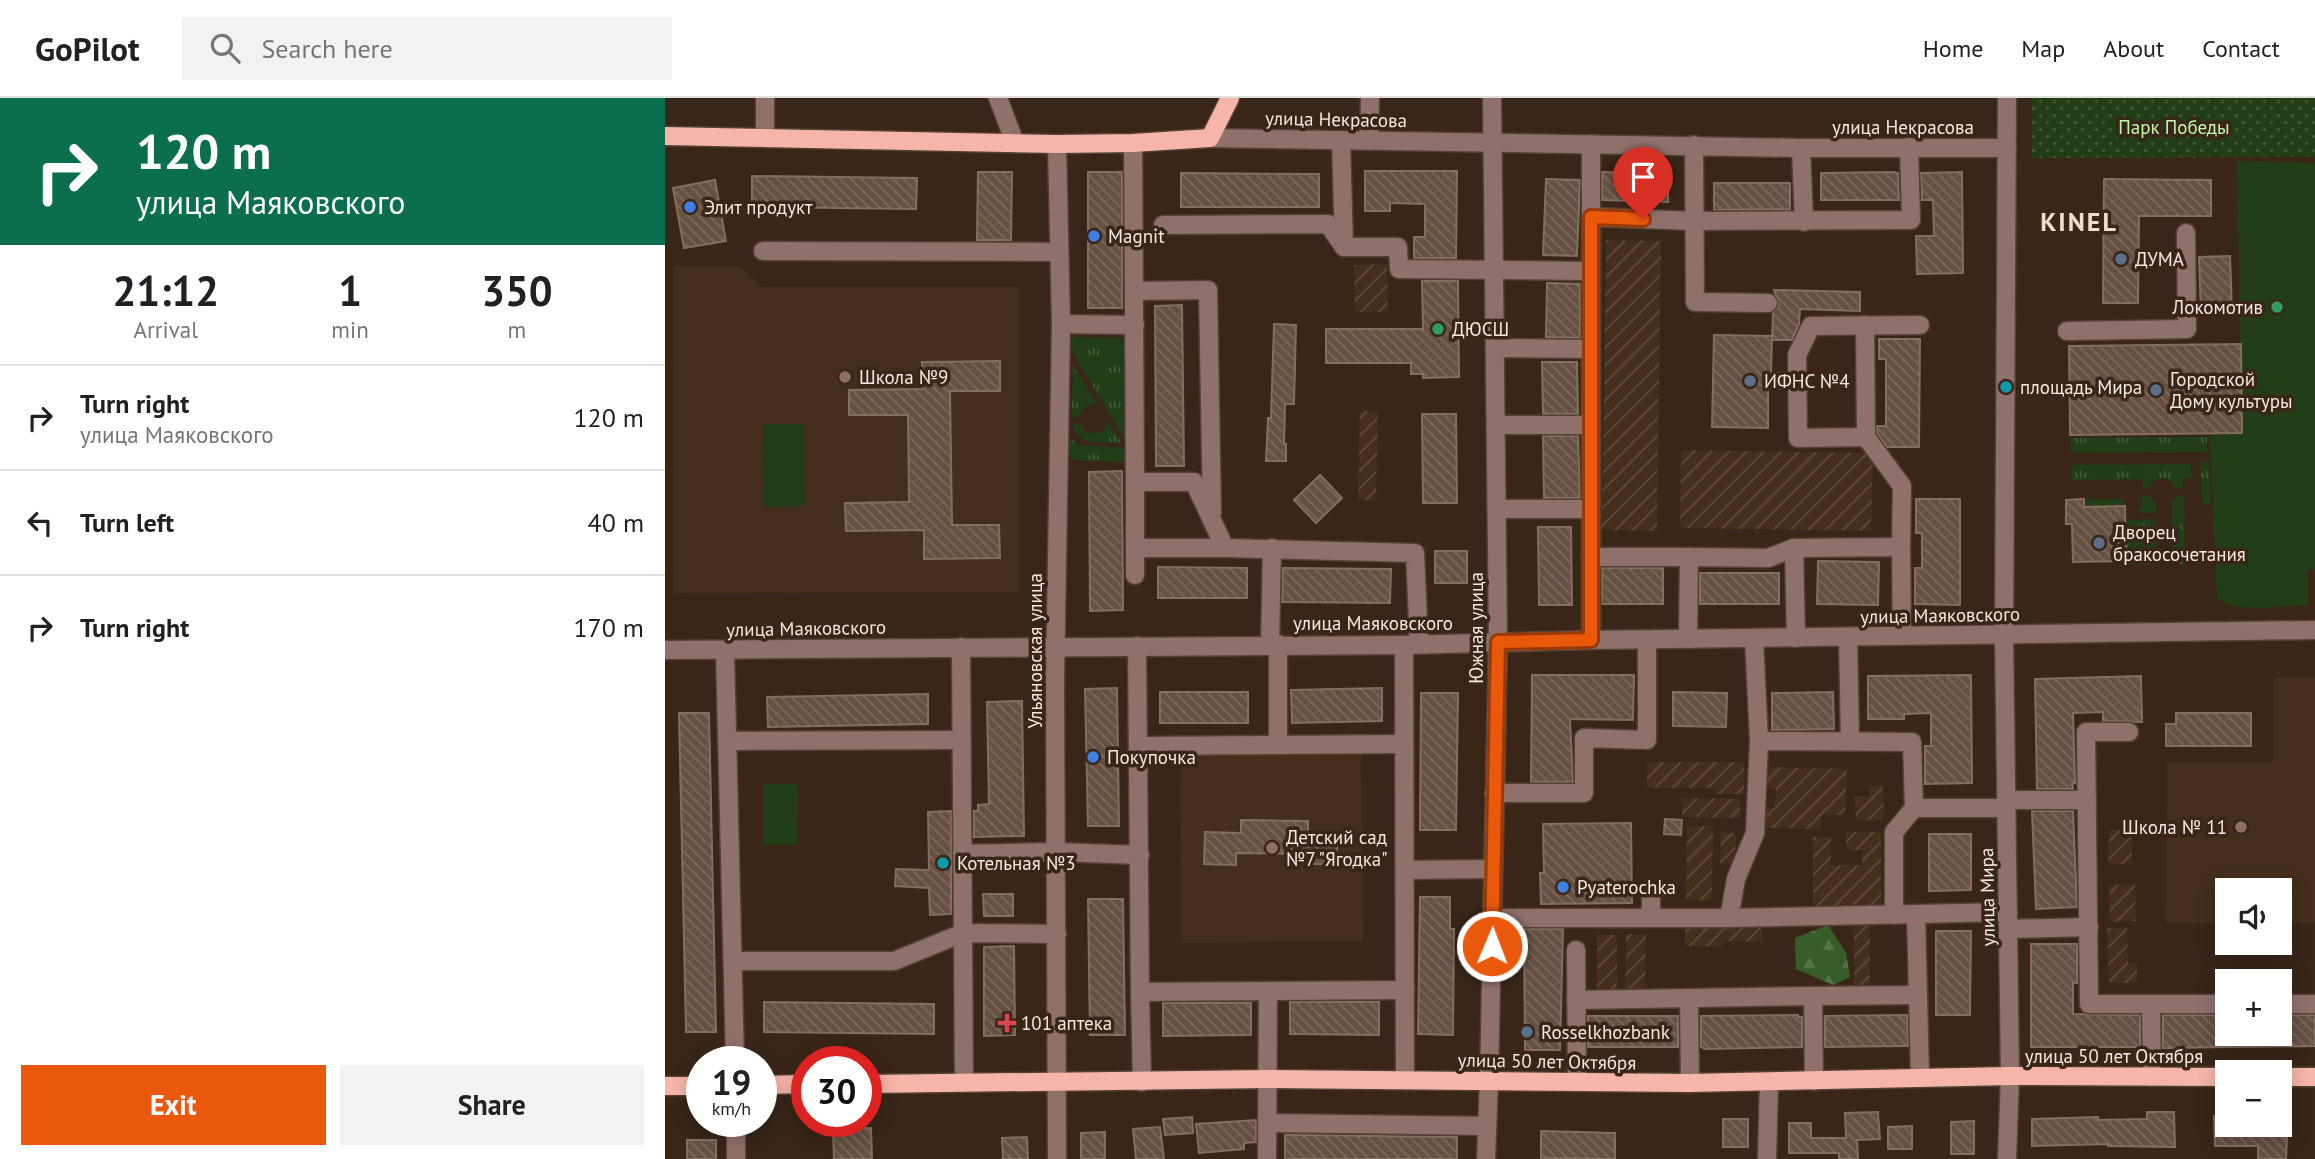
<!DOCTYPE html>
<html lang="en">
<head>
<meta charset="utf-8">
<style>
  body { margin:0; font-family:"PT Sans",sans-serif; background:#f2f2f2; color:#202124; height:100vh; display:flex; flex-direction:column; font-size:26px; white-space:nowrap }
  * { box-sizing:border-box; margin:0 }
  p { font-size:23px; color:#757577 }
  .icon { flex:none; width:38px; height:38px; fill:none; stroke:currentColor; stroke-width:2; stroke-linecap:round; stroke-linejoin:round }
  .map { position:relative; flex:1; overflow:hidden }
  .side { display:flex; flex-direction:column; background:#fff; width:665px }
  .side>* { flex:none }
  .guide { background:#0b6e4f; color:#fff; overflow:hidden }
  .tools { position:absolute; left:1550px; top:780px; display:grid; gap:14px }
  .tools a { display:grid; place-items:center; width:77px; height:77px; border-radius:0px; background:#fff; box-shadow:0 4px 18px #0003; font-size:35px }
  .speed { position:absolute; left:21px; top:948px; display:flex; gap:14px; font-size:35px; font-weight:700; text-align:center }
  .speed>* { display:grid; place-content:center; width:91px; height:91px; border-radius:50%; background:#fff; box-shadow:0 4px 18px #0003; line-height:1 }
  .speed small { font-size:18px; font-weight:400 }
  .speed .limit { border:10px solid #d22; background:#fff; color:#111 }
  .pin { position:absolute; display:grid; place-items:center; width:60px; height:60px; color:#fff; margin:-72px -30px; border-radius:50% 50% 50% 0; rotate:-45deg; box-shadow:0 0 7px #0007 }
  .pin .icon { rotate:45deg }
  .me { position:absolute; width:77px; margin:-38px; rotate:1deg; stroke-linejoin:round; filter:drop-shadow(0 0 5px #0008) }
  .turn { display:flex; align-items:center; gap:24px; height:147px; padding:0 21px; font-size:32px }
  .turn .icon { width:91px; height:91px; stroke-width:2.5 }
  .turn b { display:block; font-size:49px; line-height:60px }
  .eta { display:flex; justify-content:space-evenly; align-items:center; height:119px; text-align:center }
  .eta b { font-size:42px; font-weight:700; line-height:49px }
  .primary-button { display:flex; gap:14px; margin-top:auto; padding:14px 21px }
  .primary-button a { flex:1; height:80px; border-radius:0px; background:#ea580c; color:#fff; font-size:28px; font-weight:700; line-height:80px; text-align:center }
  .primary-button a+a { background:#f2f2f2; color:#202124 }
  ul { padding:0; list-style:none }
  li { display:flex; align-items:center; gap:21px; height:105px; padding:0 21px; border-top:2px solid #e0e0e0 }
  li div { flex:1 }
  li b { display:block; font-size:26px }
  li em { font-style:normal }
  header { display:flex; align-items:center; gap:42px; box-sizing:border-box; height:98px; padding:0 35px; background:#fff; border-bottom:2px solid #e0e0e0 }
  header strong { font-size:33px }
  nav { display:flex; gap:38px; margin-inline-start:auto; font-size:24px }
  .search { width:490px; height:63px; background:#f2f2f2; display:flex; align-items:center; gap:18px; box-sizing:border-box; padding:0 24px; border-radius:0px; color:#757577; font-size:26px }
  main { display:flex; flex:1; min-height:0 }
  .map>svg:first-child { display:block }
</style>
</head>
<body>
<header>
<strong>GoPilot</strong>
<div class="search"><svg class="icon" aria-label="search" viewBox="0 0 24 24"><circle cx="10" cy="10" r="6"/><path d="M15 15l6 6"/></svg>Search here</div>
<nav><a>Home</a><a>Map</a><a>About</a><a>Contact</a></nav>
</header>
<main>
<section class="side">
<div class="guide">
<div class="turn"><svg class="icon" aria-label="right" viewBox="0 0 24 24"><path d="M7 20v-9h11M14 6l5 5-5 5"/></svg><div><b>120 m</b>улица Маяковского</div></div>
</div>
<div class="eta">
<div><b>21:12</b><p>Arrival</p></div>
<div><b>1</b><p>min</p></div>
<div><b>350</b><p>m</p></div>
</div>
<ul>
<li><svg class="icon" aria-label="right" viewBox="0 0 24 24"><path d="M7 20v-9h11M14 6l5 5-5 5"/></svg><div><b>Turn right</b><p>улица Маяковского</p></div><em>120 m</em></li>
<li><svg class="icon" aria-label="left" viewBox="0 0 24 24"><path d="M17 20v-9H6M10 6l-5 5 5 5"/></svg><div><b>Turn left</b></div><em>40 m</em></li>
<li><svg class="icon" aria-label="right" viewBox="0 0 24 24"><path d="M7 20v-9h11M14 6l5 5-5 5"/></svg><div><b>Turn right</b></div><em>170 m</em></li>
</ul>
<div class="primary-button"><a>Exit</a><a>Share</a></div>
</section>
<div class="map">
<svg width="1650" height="1061" viewBox="0 0 1650 1061">
  <defs>
    <pattern id="industrial-furrows" width="10" height="10" patternUnits="userSpaceOnUse" patternTransform="scale(1.75)"><rect width="10" height="10" fill="#452e1c"/><path d="M-1 1l2-2M0 10L10 0M9 11l2-2" fill="none" stroke="#604c3d"/></pattern>
    <pattern id="grass-tufts" width="24" height="20" patternUnits="userSpaceOnUse" patternTransform="scale(1.75)"><rect width="24" height="20" fill="#223e17"/><path d="M3 7l-1-3M5 7V3M7 7l1-3M15 17l-1-3M17 17v-4M19 17l1-3" fill="none" stroke="#435a38"/></pattern>
    <pattern id="forest-firs" width="22" height="20" patternUnits="userSpaceOnUse" patternTransform="scale(1.75)"><rect width="22" height="20" fill="#375e29"/><path d="M5 1l3.5 6h-7zM16 11l3.5 6h-7z" fill="#547548"/></pattern>
    <pattern id="park-dots" width="8" height="8" patternUnits="userSpaceOnUse" patternTransform="scale(1.75)"><rect width="8" height="8" fill="#223e17"/><path d="M2 2h.1M6 6h.1" fill="none" stroke="#435a38" stroke-width="1.8" stroke-linecap="round"/></pattern>
    <pattern id="building-back-hatch" width="6" height="6" patternUnits="userSpaceOnUse" patternTransform="scale(1.75)"><rect width="6" height="6" fill="#655042"/><path d="M-1 5l2 2M0 0l6 6M5-1l2 2" fill="none" stroke="#7c695d"/></pattern>
  </defs>
  <rect width="100%" height="100%" fill="#392619"/>
  <g fill="#452e1c">
    <path d="M8,168H74L97,189H353V494L8,495Z"/>
    <path d="M1608,580H1650V825H1615V793H1563V825H1501L1502,664H1608Z"/>
    <path d="M696,655L698,843L517,845L515,657Z"/>
  </g>
  <g fill="url(#industrial-furrows)">
    <path d="M941,142L996,143L992,433L937,432Z"/>
    <path d="M722,166L723,214H690L689,167Z"/>
    <path d="M695,313L713,314L711,403L693,402Z"/>
    <path d="M1016,352L1208,355L1206,433L1015,430Z"/>
    <path d="M982,664H1079V696H1051L1050,690H982Z"/>
    <path d="M1098,669L1182,671L1180,717H1157L1156,731L1095,730V710H1110L1111,691H1098Z"/>
    <path d="M1218,687L1219,722L1191,723L1190,699L1204,698V688Z"/>
    <path d="M1017,700L1075,701V720L1017,719Z"/>
    <path d="M1022,728H1048L1047,803L1021,802Z"/>
    <path d="M1444,732H1467V766H1443Z"/>
    <path d="M1056,734L1071,735L1070,766L1055,765Z"/>
    <path d="M1181,734H1216V808H1148V739H1166V767H1197V752H1181Z"/>
    <path d="M1470,786L1471,823L1445,824L1444,787Z"/>
    <rect x="1189" y="821" width="16" height="68"/>
    <path d="M1020,826L1097,828V844L1058,843L1057,849L1020,848Z"/>
    <path d="M1442,830H1462L1463,865H1472V885H1444Z"/>
    <path d="M961,836H981L980,891H960Z"/>
    <rect x="932" y="837" width="20" height="55"/>
  </g>
  <g fill="url(#grass-tufts)">
    <path d="M398,239L461,240V343Z"/>
    <path d="M408,267L432,306L420,308L413,319L406,320Z"/>
    <path d="M443,324L457,345C437,344 415,349 407,327L414,325L420,334C431,338 440,334 443,324Z"/>
    <path d="M400,330L407,342L413,347L462,350V364L409,362C397,356 401,342 400,330Z"/>
    <path d="M1542,339V354L1406,355V340Z"/>
    <path d="M1535,364H1544L1546,407H1537Z"/>
    <path d="M1526,366V380H1518V390H1511C1504,377 1491,377 1484,390H1478L1477,381L1407,382L1406,367Z"/>
    <path d="M1477,398H1485L1491,406V415H1474V410L1477,409Z"/>
    <path d="M1512,398H1519L1520,466H1507V405Z"/>
    <path d="M1421,401H1458V407L1421,408Z"/>
    <path d="M1490,421L1491,467H1462L1461,422Z"/>
  </g>
  <path fill="url(#forest-firs)" d="M1163,827L1181,855L1185,879L1168,887L1131,871L1130,840Z"/>
  <path fill="url(#park-dots)" d="M1367,0H1650V59L1367,60Z"/>
  <g fill="#223e17">
    <path d="M1572,63L1650,65V472H1643V507C1620,508 1570,515 1552,501L1545,336L1577,335Z"/>
    <path d="M98,326H139L140,408L99,409Z"/>
    <path d="M98,686H133L132,747H98Z"/>
  </g>
  <g fill="url(#building-back-hatch)" stroke="#846e5f" stroke-width="2">
    <path d="M700,73H792L791,160H749V139H760V106L725,105V113H700Z"/>
    <path d="M313,74H347L346,142H312Z"/>
    <rect x="423" y="74" width="34" height="136"/>
    <path d="M937,74L1003,76V104L937,102Z"/>
    <path d="M1229,74L1233,75L1234,102H1156V75Z"/>
    <path d="M1297,74L1298,175L1252,176L1251,138H1269L1268,102H1257L1256,75Z"/>
    <path d="M516,75L654,76V109H516Z"/>
    <path d="M87,78L252,80L251,111L87,109Z"/>
    <path d="M881,81L915,82L912,158L878,157Z"/>
    <path d="M1439,81L1546,82V118H1474L1473,205H1438Z"/>
    <path d="M50,82L61,143L19,150L8,90Z"/>
    <path d="M1049,85H1125V111L1049,112Z"/>
    <path d="M1565,158L1567,213L1536,214L1534,159Z"/>
    <path d="M757,183H793L794,279L758,280V276H746V265H661V231H758Z"/>
    <path d="M882,185L915,186V240L881,239Z"/>
    <path d="M1109,192L1195,194V213L1135,211L1134,226L1127,242H1107L1108,215L1114,206Z"/>
    <path d="M517,207L519,368H491L490,208Z"/>
    <path d="M609,226L631,227L629,306H620L619,346H621V363H601L603,320H606Z"/>
    <path d="M1049,237L1107,238L1106,274L1121,275V291H1103V330L1047,329Z"/>
    <path d="M1214,241H1255L1254,349H1222L1212,335V328H1221V261H1214Z"/>
    <path d="M1576,246L1577,335L1405,337L1404,248Z"/>
    <path d="M335,263V293H285L287,427H334L335,460L259,461V432L181,433L180,405L244,404L243,317H184V292L257,291V264Z"/>
    <path d="M877,264H912L913,316H878Z"/>
    <path d="M757,316H791L792,405H758Z"/>
    <path d="M878,338H913L915,400H879Z"/>
    <path d="M457,373L458,512L425,513L424,374Z"/>
    <path d="M655,377L677,400L651,425L629,402Z"/>
    <path d="M1251,401H1295V507L1250,506V470H1257V435H1251Z"/>
    <path d="M1419,401V409L1460,408L1461,463L1408,464L1407,426H1401V402Z"/>
    <path d="M873,429H906L907,507H874Z"/>
    <rect x="770" y="453" width="32" height="32"/>
    <path d="M1153,463L1214,464L1213,507L1152,506Z"/>
    <path d="M493,469L582,470V500H493Z"/>
    <path d="M618,470L726,471L725,505L617,504Z"/>
    <rect x="937" y="470" width="61" height="36"/>
    <rect x="1035" y="475" width="79" height="31"/>
    <path d="M867,577H969L968,622L905,621L908,684H866Z"/>
    <path d="M1306,577L1307,685L1260,686V648H1266V615L1239,616V621H1203V578Z"/>
    <path d="M1476,578L1477,624L1438,623V614L1408,615L1410,685L1407,686L1408,691H1372L1370,581Z"/>
    <path d="M452,590L454,728H423L420,591Z"/>
    <path d="M717,590V623L627,625L626,592Z"/>
    <rect x="495" y="594" width="88" height="31"/>
    <path d="M1008,594L1062,595L1061,629L1008,628Z"/>
    <path d="M1168,594L1169,631L1107,632V595Z"/>
    <path d="M756,595H793L791,732H755Z"/>
    <path d="M263,596V626L103,629L102,599Z"/>
    <path d="M357,603L359,738L309,739V713H313V707L324,706L322,604Z"/>
    <path d="M14,615H44L51,934H21Z"/>
    <path d="M1511,615H1586V648H1501V626H1511Z"/>
    <path d="M286,713V816L265,817L264,790L230,788L231,771L264,772L263,714Z"/>
    <path d="M1367,713H1408L1412,809L1371,811Z"/>
    <path d="M1000,721L1017,722L1016,737L999,736Z"/>
    <path d="M576,722L643,723V734L672,735V766H640V756L571,755V767L539,766L540,734L576,735Z"/>
    <path d="M966,725L967,805L876,806L875,775H879L878,726Z"/>
    <path d="M1264,736H1306V792L1264,793Z"/>
    <path d="M318,796H348V818H319Z"/>
    <path d="M755,799H785V831H789L788,937L753,936Z"/>
    <path d="M423,801H458L460,937H425Z"/>
    <path d="M859,831H898L895,952H860Z"/>
    <path d="M1271,833H1306L1305,917H1271Z"/>
    <path d="M1366,846H1412V885H1408V916L1475,917V949H1366Z"/>
    <path d="M349,848L350,937L319,938V849Z"/>
    <path d="M99,904L269,906V936L99,934Z"/>
    <path d="M625,904H714V937L625,936Z"/>
    <path d="M498,905H586V937L498,938Z"/>
    <path d="M1133,917V919H1137V949L1040,951L1036,949V918Z"/>
    <path d="M1242,917L1243,948L1160,949V918Z"/>
    <path d="M1498,917H1563V936H1615V917H1650V948L1498,950Z"/>
    <rect x="923" y="918" width="90" height="31"/>
    <path d="M1213,1014L1215,1041L1192,1042L1193,1061H1174V1055H1124V1025H1146V1040H1181L1180,1015Z"/>
    <path d="M1482,1014H1509L1510,1049L1443,1048V1046L1367,1048V1021L1433,1019V1022L1482,1021Z"/>
    <path d="M1549,1018H1563V1027H1601V1038H1622L1621,1061H1593V1048H1550Z"/>
    <path d="M527,1019L528,1035L500,1037L498,1021Z"/>
    <rect x="1058" y="1021" width="25" height="28"/>
    <path d="M591,1022V1044L579,1045V1051L534,1055L531,1026Z"/>
    <path d="M1309,1023V1056H1286V1024Z"/>
    <path d="M1247,1028V1051H1223V1029Z"/>
    <path d="M495,1029L499,1061H471L468,1031Z"/>
    <path d="M206,1030L207,1061H169L168,1031Z"/>
    <path d="M876,1033L950,1035V1061L876,1060Z"/>
    <path d="M440,1034V1061H416V1035Z"/>
    <path d="M620,1037L792,1039V1061H620Z"/>
    <path d="M362,1039L363,1061H338L337,1040Z"/>
    <rect x="22" y="1042" width="29" height="19"/>
  </g>
  <g fill="none" stroke-linecap="round" stroke-linejoin="round">
    <g stroke="#534135" stroke-width="21">
      <g id="minor">
        <path d="M100,0V39"/>
        <path d="M333,0L350,45"/>
        <path d="M1342,0L1339,537L1345,978L1342,1061"/>
        <path d="M545,40L1136,50H1342"/>
        <path d="M704,43L705,0"/>
        <path d="M468,45L470,384H529L560,450L750,455L754,546"/>
        <path d="M1029,47L1030,204L1103,205"/>
        <path d="M1136,50L1139,124"/>
        <path d="M926,119L1029,123L1246,122L1244,49"/>
        <path d="M498,127L663,126L679,149L676,42"/>
        <path d="M679,149H733L734,171L926,173"/>
        <path d="M98,153L394,154"/>
        <path d="M470,193L543,192L547,415"/>
        <path d="M396,226L470,227"/>
        <path d="M1200,227L1201,339"/>
        <path d="M1402,233L1522,231L1521,135"/>
        <path d="M831,250L926,251"/>
        <path d="M832,327H926"/>
        <path d="M470,384V477"/>
        <path d="M833,411H926"/>
        <path d="M1236,449L1237,388L1201,339L1133,340L1132,257L1146,228L1255,227"/>
        <path d="M470,450H560"/>
        <path d="M1129,450L1131,540"/>
        <path d="M926,459H1024L1023,541"/>
        <path d="M1024,459L1103,460L1129,450L1236,449L1237,537"/>
        <path d="M1183,539L1185,642"/>
        <path d="M926,542V46"/>
        <path d="M605,546L607,450"/>
        <path d="M739,547L740,982"/>
        <path d="M472,548L475,894L603,893L602,1061"/>
        <path d="M296,549L299,985"/>
        <path d="M0,552L739,547L926,542L1650,532"/>
        <path d="M60,553L70,964"/>
        <path d="M1464,634H1421L1424,906H1563"/>
        <path d="M62,643L296,642"/>
        <path d="M1094,643L1247,644L1249,710H1341"/>
        <path d="M613,647V546"/>
        <path d="M474,648L739,646"/>
        <path d="M829,695H919V640L982,642V542"/>
        <path d="M1341,702H1422"/>
        <path d="M297,756L392,754L475,757"/>
        <path d="M740,772L827,771"/>
        <path d="M1251,816L1255,980"/>
        <path d="M1229,817V734L1249,710"/>
        <path d="M986,819V793"/>
        <path d="M828,820H1064L1343,814"/>
        <path d="M1064,820L1071,781L1090,735L1094,643L1089,540"/>
        <path d="M1343,831L1424,829"/>
        <path d="M911,852L912,984"/>
        <path d="M68,863H229L298,835L392,836"/>
        <path d="M603,893L740,892"/>
        <path d="M475,894L477,984"/>
        <path d="M1148,898L1253,897"/>
        <path d="M1024,900L1025,985"/>
        <path d="M911,902L1148,898L1149,983"/>
        <path d="M1486,906L1487,979"/>
        <path d="M1615,906H1650"/>
        <path d="M71,1024V1061"/>
        <path d="M603,1025L822,1028"/>
        <path d="M392,1061L390,582L396,226L392,46"/>
        <path d="M821,1061L824,983L833,544L827,0"/>
        <path d="M1102,1061L1104,984"/>
      </g>
    </g>
    <g stroke="#534135" stroke-width="21">
      <g id="major">
        <path d="M0,38L392,46L468,45L545,40L565,0"/>
        <path d="M1615,979H1650"/>
        <path d="M201,986L604,981L1025,985L1345,978L1563,979"/>
        <path d="M96,987L142,986"/>
        <path d="M0,988H37"/>
      </g>
    </g>
    <use href="#minor" stroke="#90706b" stroke-width="18"/>
    <use href="#major" stroke="#f7b5aa" stroke-width="18"/>
  </g>
  <g fill="none" stroke-linecap="round" stroke-linejoin="round">
    <g stroke="#983908" stroke-width="18">
      <path id="route" d="M827,848L833,544L926,542V119L978,121"/>
    </g>
    <use href="#route" stroke="#ea580c" stroke-width="12"/>
  </g>
  <g fill="#3f7fe0" stroke="#392619" stroke-width="2.5">
    <circle cx="25" cy="109" r="7"/>
    <circle cx="429" cy="138" r="7"/>
    <circle cx="428" cy="659" r="7"/>
    <circle cx="898" cy="789" r="7"/>
  </g>
  <g fill="#5c6f8a" stroke="#392619" stroke-width="2.5">
    <circle cx="1456" cy="161" r="7"/>
    <circle cx="1085" cy="283" r="7"/>
    <circle cx="1491" cy="292" r="7"/>
    <circle cx="1434" cy="445" r="7"/>
    <circle cx="862" cy="934" r="7"/>
  </g>
  <g fill="#2e9e5b" stroke="#392619" stroke-width="2.5">
    <circle cx="1612" cy="209" r="7"/>
    <circle cx="773" cy="231" r="7"/>
  </g>
  <g fill="#8d6e63" stroke="#392619" stroke-width="2.5">
    <circle cx="180" cy="279" r="7"/>
    <circle cx="1576" cy="729" r="7"/>
    <circle cx="607" cy="750" r="7"/>
  </g>
  <g fill="#0f9aa8" stroke="#392619" stroke-width="2.5">
    <circle cx="1341" cy="289" r="7"/>
    <circle cx="278" cy="765" r="7"/>
  </g>
  <path fill="#e0444e" stroke="#392619" stroke-width="2.5" d="M338.5 914.5h7v7h7v7h-7v7h-7v-7h-7v-7h7z"/>
  <g text-anchor="middle" dominant-baseline="central" stroke-width="7" stroke-linejoin="round" paint-order="stroke">
    <g font-size="19" fill="#f3e7de" stroke="#392619">
      <text transform="translate(671 21) rotate(1)">улица Некрасова</text>
      <text x="1238" y="29">улица Некрасова</text>
      <text transform="translate(1275 517) rotate(-1)">улица Маяковского</text>
      <text x="708" y="525">улица Маяковского</text>
      <text transform="translate(141 530) rotate(-1)">улица Маяковского</text>
      <text transform="translate(811 530) rotate(-90)">Южная улица</text>
      <text transform="translate(370 553) rotate(-90)">Ульяновская улица</text>
      <text transform="translate(1322 799) rotate(-91)">улица Мира</text>
      <text x="1449" y="958">улица 50 лет Октября</text>
      <text transform="translate(882 963) rotate(1)">улица 50 лет Октября</text>
    </g>
    <g font-size="19" fill="#bcf8a7" stroke="#392619">
      <text x="1509" y="29">Парк Победы</text>
    </g>
    <g font-size="19" fill="#f3e7de" stroke="#392619" text-anchor="start">
      <text x="39" y="109">Элит продукт</text>
      <text x="443" y="138">Magnit</text>
      <text x="1470" y="161">ДУМА</text>
      <text x="1598" y="209" text-anchor="end">Локомотив</text>
      <text x="787" y="231">ДЮСШ</text>
      <text x="194" y="279">Школа №9</text>
      <text x="1505" y="281">Городской<tspan x="1505" dy="22">Дому культуры</tspan></text>
      <text x="1099" y="283">ИФНС №4</text>
      <text x="1355" y="289">площадь Мира</text>
      <text x="1448" y="434">Дворец<tspan x="1448" dy="22">бракосочетания</tspan></text>
      <text x="442" y="659">Покупочка</text>
      <text x="1562" y="729" text-anchor="end">Школа № 11</text>
      <text x="621" y="739">Детский сад<tspan x="621" dy="22">№7 "Ягодка"</tspan></text>
      <text x="292" y="765">Котельная №3</text>
      <text x="912" y="789">Pyaterochka</text>
      <text x="356" y="925">101 аптека</text>
      <text x="876" y="934">Rosselkhozbank</text>
    </g>
    <g font-size="26" font-weight="bold" letter-spacing="2" fill="#f4dccb" stroke="#392619">
      <text x="1414" y="123">KINEL</text>
    </g>
  </g>
</svg>
<div class="tools">
<a><svg class="icon" aria-label="sound" viewBox="0 0 24 24"><path d="M4 9h4l5-4v14l-5-4H4zM17 9q2 3 0 6"/></svg></a>
<a>+</a>
<a>−</a>
</div>
<div class="speed"><div>19<small>km/h</small></div><div class="limit">30</div></div>
<div class="pin" style="left:978px;top:121px;background:#d93025"><svg class="icon" aria-label="arrive" viewBox="0 0 24 24"><path d="M6 21V4h12l-3 4 3 4H6"/></svg></div>
<svg class="me" style="left:827px;top:848px" viewBox="-20 -20 40 40"><circle r="17" fill="#ea580c" stroke="#fff" stroke-width="3"/><path d="M0-11L8 9 0 5-8 9z" fill="#fff"/></svg>
</div>
</main>
</body>
</html>
